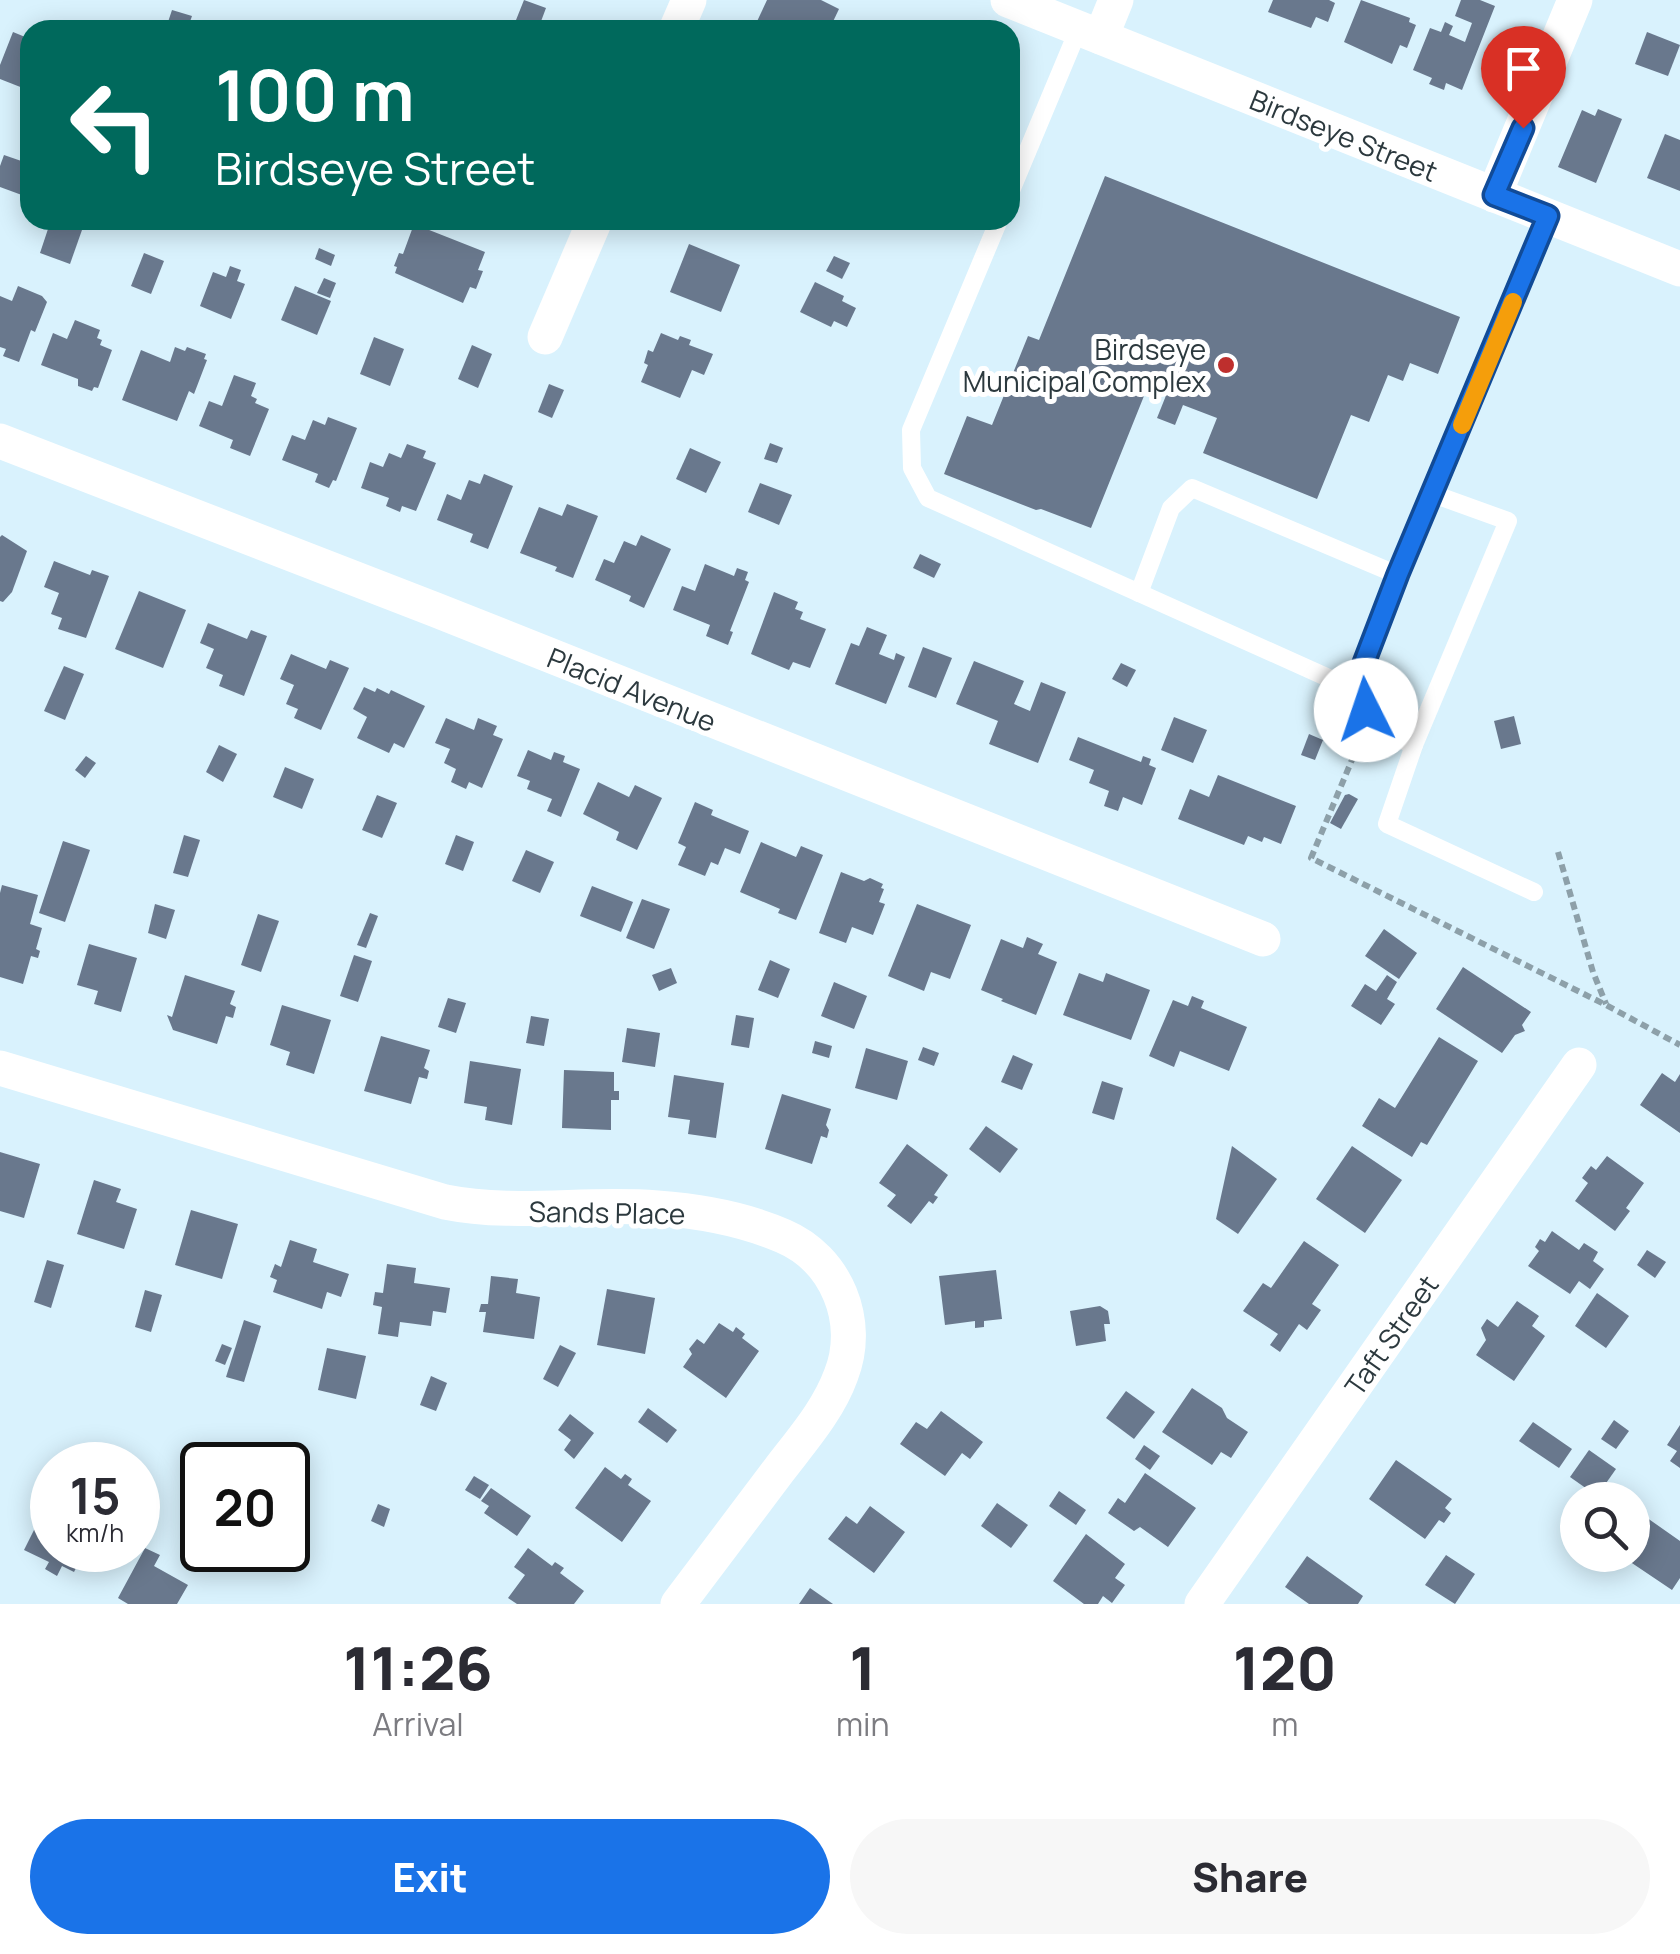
<!DOCTYPE html>
<html lang="en">
<head>
<meta charset="utf-8">
<style>
  body { margin:0; font-family:Manrope,sans-serif; background:#f7f7f7; color:#2b2b33; height:100vh; display:flex; flex-direction:column; font-size:38px; white-space:nowrap }
  * { box-sizing:border-box; margin:0 }
  p { font-size:32px; color:#7c7c81 }
  .icon { flex:none; width:55px; height:55px; fill:none; stroke:currentColor; stroke-width:2; stroke-linecap:round; stroke-linejoin:round }
  .map { position:relative; height:1604px; overflow:hidden }
  .details { display:flex; flex-direction:column; background:#fff; flex:1 }
  .details>* { flex:none }
  .top-card { position:absolute; left:20px; top:20px; width:1000px; height:210px; border-radius:30px; box-shadow:0 5px 25px #0003; background:#00695c; color:#fff; overflow:hidden }
  .fabs { position:absolute; left:1560px; top:1482px; display:grid; gap:20px }
  .fabs a { display:grid; place-items:center; width:90px; height:90px; border-radius:50%; background:#fff; box-shadow:0 5px 25px #0003; font-size:50px }
  .speed { position:absolute; left:30px; top:1442px; display:flex; gap:20px; font-size:50px; font-weight:700; text-align:center }
  .speed>* { display:grid; place-content:center; width:130px; height:130px; border-radius:50%; background:#fff; box-shadow:0 5px 25px #0003; line-height:1 }
  .speed small { font-size:25px; font-weight:400 }
  .speed .limit { border:5px solid #111; border-radius:15px; background:#fff; color:#111 }
  .pin { position:absolute; display:grid; place-items:center; width:85px; height:85px; color:#fff; margin:-102px -42px; border-radius:50% 50% 50% 0; rotate:-45deg; box-shadow:0 0 10px #0007 }
  .pin .icon { rotate:45deg }
  .me { position:absolute; width:110px; margin:-55px; rotate:356deg; stroke-linejoin:round; filter:drop-shadow(0 0 8px #0008) }
  .turn { display:flex; align-items:center; gap:35px; height:210px; padding:0 30px; font-size:45px }
  .turn .icon { width:130px; height:130px; stroke-width:2.5 }
  .turn b { display:block; font-size:70px; line-height:85px }
  .eta { display:flex; justify-content:space-evenly; align-items:center; height:170px; text-align:center }
  .eta b { font-size:60px; font-weight:800; line-height:70px }
  .primary-button { display:flex; gap:20px; margin-top:auto; padding:20px 30px }
  .primary-button a { flex:1; height:115px; border-radius:60px; background:#1a73e8; color:#fff; font-size:40px; font-weight:800; line-height:115px; text-align:center }
  .primary-button a+a { background:#f7f7f7; color:#2b2b33 }
  .map>svg:first-child { display:block }
</style>
</head>
<body>
<div class="map">
<svg width="1680" height="1604" viewBox="0 0 1680 1604">
  <rect width="100%" height="100%" fill="#d9f2fd"/>
  <g fill="#69788d">
    <path d="M524,0L546,8L540,24L554,30H512Z"/>
    <path d="M767,0H821L839,9L829,30H753Z"/>
    <path d="M1273,0H1329L1335,3L1328,22L1316,17L1311,28L1268,12Z"/>
    <path d="M1361,0L1410,18L1409,22L1416,25L1407,48L1400,45L1392,64L1344,42Z"/>
    <path d="M1461,0H1480L1495,6L1462,90L1446,83L1444,90L1429,84L1432,78L1413,70L1430,28L1441,32L1445,22L1453,26L1449,35L1465,42L1472,23L1455,16Z"/>
    <path d="M172,10L192,16L187,30L167,25Z"/>
    <path d="M13,32L30,39L28,90L0,79V65Z"/>
    <path d="M1647,32L1680,45L1668,76L1635,64Z"/>
    <path d="M1598,109L1622,119L1596,183L1558,167L1582,110L1595,116Z"/>
    <path d="M1665,134L1680,140V191L1647,178Z"/>
    <path d="M4,155L30,164V198L0,187V166Z"/>
    <path d="M1105,176L1460,317L1438,374L1410,363L1403,381L1388,375L1369,422L1351,415L1317,499L1203,453L1217,418L1183,405L1175,425L1157,418L1167,393L1148,386L1091,528L1041,509L1036,510L944,474L967,416L992,425L1028,336L1039,340Z"/>
    <path d="M51,220L82,230L70,264L40,253Z"/>
    <path d="M414,224L485,252L478,270L483,271L476,289L470,287L463,303L395,273L397,267L394,266L399,253L403,254Z"/>
    <path d="M689,244L740,265L721,312L670,292Z"/>
    <path d="M319,248L335,255L331,266L315,259Z"/>
    <path d="M144,253L164,261L151,294L131,286Z"/>
    <path d="M834,256L850,263L842,279L826,271Z"/>
    <path d="M230,266L241,270L237,281L245,284L231,319L200,306L213,272L226,277Z"/>
    <path d="M324,278L336,283L330,298L317,293Z"/>
    <path d="M815,282L844,296L842,301L856,308L847,327L834,321L831,327L800,312Z"/>
    <path d="M18,286L42,296L47,302L35,332L31,330L19,362L3,356L6,349L0,347V296L12,301Z"/>
    <path d="M295,286L331,301L317,335L281,320Z"/>
    <path d="M75,320L100,330L97,338L102,340L100,345L112,350L98,388L94,387L92,391L78,386V379L41,365L53,333L67,339Z"/>
    <path d="M661,333L678,340L680,336L691,340L689,345L713,354L704,375L692,370L680,398L641,382L648,365L644,363L648,350L653,352Z"/>
    <path d="M374,337L404,349L390,386L360,374Z"/>
    <path d="M472,345L492,354L478,388L458,379Z"/>
    <path d="M175,347L185,351L187,347L206,354L204,359L207,360L194,394L189,391L177,421L122,400L141,350L170,362Z"/>
    <path d="M234,375L256,383L251,396L257,399L255,403L269,409L250,456L230,448L233,440L199,426L209,401L222,406Z"/>
    <path d="M549,384L564,390L552,418L538,412Z"/>
    <path d="M328,417L357,428L336,481L333,480L329,488L315,482L318,474L282,460L292,435L305,440L313,420L325,425Z"/>
    <path d="M770,443L783,448L777,463L764,459Z"/>
    <path d="M407,444L426,451L423,458L436,463L416,511L402,506L400,512L386,506L389,498L361,488L370,462L383,467L389,453L401,458Z"/>
    <path d="M690,448L721,462L706,493L676,479Z"/>
    <path d="M484,474L513,486L488,549L470,542L473,534L437,520L447,494L461,500L469,480L480,484Z"/>
    <path d="M760,483L792,495L779,525L748,512Z"/>
    <path d="M567,504L598,516L573,578L555,571L557,567L520,553L539,507L562,516Z"/>
    <path d="M2,535L27,551L12,592L3,602L0,601V537Z"/>
    <path d="M641,535L671,549L644,608L629,601L631,596L595,580L604,559L614,563L624,541L636,546Z"/>
    <path d="M920,554L941,564L934,578L913,568Z"/>
    <path d="M54,561L90,575L92,570L109,576L86,638L58,629L62,618L51,614L59,593L44,587Z"/>
    <path d="M705,564L734,576L737,568L748,572L745,580L749,582L730,631L733,632L728,645L706,636L710,625L673,610L682,586L695,591Z"/>
    <path d="M139,591L186,610L163,668L115,649Z"/>
    <path d="M774,592L798,602L795,609L803,612L800,619L826,629L810,668L793,662L789,670L751,654Z"/>
    <path d="M208,623L247,639L251,630L267,636L244,696L219,686L223,675L206,668L214,649L200,643Z"/>
    <path d="M867,627L887,635L879,654L894,660L896,653L905,657L886,704L835,684L851,643L859,646Z"/>
    <path d="M923,647L952,658L936,698L908,687Z"/>
    <path d="M291,654L326,669L330,660L349,668L321,730L294,718L298,709L286,704L294,685L280,679Z"/>
    <path d="M974,661L1024,681L1014,704L1030,711L1041,682L1066,692L1038,763L989,744L998,721L956,704Z"/>
    <path d="M1121,663L1136,670L1127,687L1112,679Z"/>
    <path d="M64,666L84,674L65,720L44,711Z"/>
    <path d="M364,687L375,692L377,688L389,694L391,690L425,706L404,748L394,743L389,753L357,738L367,717L353,709Z"/>
    <path d="M1514,716L1521,744L1501,749L1494,721Z"/>
    <path d="M1174,717L1207,730L1193,763L1161,750Z"/>
    <path d="M446,718L474,730L478,718L497,726L493,735L503,739L482,788L469,782L466,789L451,782L456,769L444,763L450,749L435,743Z"/>
    <path d="M1309,734L1323,740L1315,760L1301,755Z"/>
    <path d="M1078,737L1141,762L1143,756L1151,759L1149,765L1156,768L1142,805L1123,797L1118,811L1104,806L1109,791L1089,783L1094,770L1069,760Z"/>
    <path d="M219,745L237,754L223,782L206,772Z"/>
    <path d="M528,750L551,760L554,752L565,756L563,762L580,769L561,817L547,811L552,799L527,789L530,781L517,776Z"/>
    <path d="M86,756L96,763L85,778L75,770Z"/>
    <path d="M285,767L314,779L302,809L273,797Z"/>
    <path d="M1218,775L1296,806L1281,844L1264,837L1262,842L1248,836L1244,845L1178,819L1190,789L1209,797Z"/>
    <path d="M598,782L629,797L635,785L662,798L637,850L616,840L619,832L583,814Z"/>
    <path d="M1349,794L1358,799L1341,829L1330,823L1345,795Z"/>
    <path d="M377,795L397,803L382,838L362,830Z"/>
    <path d="M695,802L713,810L711,815L749,831L740,854L725,848L718,865L711,862L705,876L678,865L686,847L678,843Z"/>
    <path d="M184,835L200,840L188,877L173,873Z"/>
    <path d="M456,835L474,842L463,871L445,864Z"/>
    <path d="M63,841L90,850L65,922L39,913Z"/>
    <path d="M761,842L796,857L801,846L823,855L796,920L778,913L780,909L740,892Z"/>
    <path d="M526,850L554,862L540,893L512,881Z"/>
    <path d="M841,872L864,881L870,878L883,884L881,888L884,889L879,902L885,904L873,935L852,927L846,943L819,933Z"/>
    <path d="M2,885L38,895L30,924L42,928L36,949L40,951L38,958L31,956L23,984L0,977V893Z"/>
    <path d="M592,886L633,902L621,932L580,916Z"/>
    <path d="M642,899L670,909L654,949L626,938Z"/>
    <path d="M155,904L175,910L166,939L148,933Z"/>
    <path d="M917,904L971,925L950,979L931,972L924,991L888,976Z"/>
    <path d="M370,913L378,916L366,948L357,945Z"/>
    <path d="M258,914L279,921L261,972L241,965Z"/>
    <path d="M1384,929L1417,953L1399,979L1365,956Z"/>
    <path d="M1027,937L1043,944L1038,954L1057,962L1036,1015L1001,1001L1003,999L981,990L1001,939L1023,948Z"/>
    <path d="M89,944L137,958L121,1012L94,1004L98,991L77,985Z"/>
    <path d="M354,955L372,961L358,1002L340,996Z"/>
    <path d="M770,960L790,969L778,998L758,990Z"/>
    <path d="M1463,967L1531,1012L1522,1025L1525,1031L1515,1035L1502,1053L1436,1009Z"/>
    <path d="M671,968L677,983L659,991L652,975Z"/>
    <path d="M1079,973L1103,982L1106,973L1150,990L1131,1040L1063,1015Z"/>
    <path d="M185,975L235,991L230,1004L236,1007L233,1018L226,1016L217,1044L173,1030L167,1015L172,1017Z"/>
    <path d="M1387,975L1397,982L1387,999L1395,1004L1381,1025L1351,1006L1365,984L1376,991Z"/>
    <path d="M834,982L867,996L854,1029L821,1016Z"/>
    <path d="M1192,996L1204,1001L1201,1008L1247,1027L1229,1071L1180,1051L1174,1067L1149,1056L1173,1000L1188,1006Z"/>
    <path d="M448,998L466,1003L456,1033L438,1027Z"/>
    <path d="M282,1005L331,1020L314,1074L286,1065L290,1052L270,1045Z"/>
    <path d="M736,1015L754,1018L749,1048L731,1045Z"/>
    <path d="M531,1016L549,1019L544,1046L526,1043Z"/>
    <path d="M627,1028L660,1033L655,1067L622,1062Z"/>
    <path d="M381,1036L430,1050L424,1068L429,1071L427,1079L419,1077L411,1104L364,1091Z"/>
    <path d="M1439,1037L1478,1061L1427,1145L1421,1142L1412,1157L1362,1126L1379,1098L1395,1108Z"/>
    <path d="M815,1041L832,1046L829,1058L812,1053Z"/>
    <path d="M923,1047L939,1053L934,1066L918,1060Z"/>
    <path d="M866,1048L908,1061L897,1100L855,1088Z"/>
    <path d="M1013,1055L1033,1064L1022,1090L1001,1082Z"/>
    <path d="M470,1061L521,1069L512,1125L485,1120L487,1107L464,1103Z"/>
    <path d="M564,1070L614,1072V1091H619V1100H611V1130L562,1128Z"/>
    <path d="M1662,1073L1675,1082L1680,1074V1133L1640,1105Z"/>
    <path d="M674,1075L724,1083L716,1138L688,1134L690,1120L668,1117Z"/>
    <path d="M1102,1081L1123,1088L1114,1120L1092,1113Z"/>
    <path d="M782,1094L831,1109L826,1125L829,1130L827,1138L821,1136L812,1164L765,1149Z"/>
    <path d="M986,1126L1018,1149L1000,1173L969,1149Z"/>
    <path d="M907,1144L948,1175L934,1195L938,1197L933,1204L929,1201L911,1224L887,1206L896,1195L879,1183Z"/>
    <path d="M1232,1146L1277,1179L1238,1234L1216,1219Z"/>
    <path d="M1352,1146L1402,1180L1365,1233L1316,1199Z"/>
    <path d="M0,1152L40,1164L24,1218L0,1211Z"/>
    <path d="M1607,1156L1644,1183L1626,1208L1630,1211L1615,1231L1575,1201L1588,1183L1582,1178L1591,1166L1596,1170Z"/>
    <path d="M94,1180L121,1189L116,1202L137,1209L124,1249L77,1234Z"/>
    <path d="M191,1210L238,1224L222,1279L175,1265Z"/>
    <path d="M1552,1231L1579,1250L1584,1243L1598,1252L1593,1261L1604,1269L1590,1289L1579,1281L1570,1294L1528,1266L1539,1251L1535,1247L1540,1239L1545,1242Z"/>
    <path d="M290,1240L317,1249L313,1262L349,1274L341,1297L327,1292L322,1309L273,1292L277,1280L270,1277L275,1264L281,1267Z"/>
    <path d="M1304,1241L1339,1265L1312,1304L1321,1310L1307,1330L1299,1324L1280,1352L1270,1345L1278,1334L1243,1311L1263,1283L1271,1288Z"/>
    <path d="M1647,1250L1666,1262L1655,1278L1637,1265Z"/>
    <path d="M47,1260L64,1265L51,1308L34,1302Z"/>
    <path d="M387,1264L416,1268L414,1283L450,1288L446,1313L433,1311L431,1326L400,1322L398,1337L378,1334L382,1307L373,1305L375,1292L383,1293Z"/>
    <path d="M996,1270L1002,1319L984,1321V1327L975,1328V1321L945,1325L939,1276Z"/>
    <path d="M491,1276L518,1279L516,1293L540,1297L534,1339L483,1332L486,1312H479L481,1304H488Z"/>
    <path d="M607,1289L655,1298L645,1354L597,1345Z"/>
    <path d="M145,1290L162,1295L151,1332L135,1327Z"/>
    <path d="M1597,1293L1629,1316L1606,1348L1575,1326Z"/>
    <path d="M1517,1301L1539,1316L1532,1326L1545,1336L1514,1381L1476,1355L1486,1340L1481,1328L1487,1319L1498,1327Z"/>
    <path d="M1100,1306L1108,1311L1110,1324H1104L1106,1341L1076,1346L1070,1311Z"/>
    <path d="M244,1320L261,1326L244,1382L226,1377Z"/>
    <path d="M719,1323L733,1332L736,1327L745,1334L742,1338L759,1351L726,1398L683,1367L692,1354L689,1349L697,1339L704,1344Z"/>
    <path d="M222,1344L232,1348L225,1365L215,1361Z"/>
    <path d="M560,1345L576,1353L558,1387L543,1379Z"/>
    <path d="M327,1348L366,1356L356,1399L318,1390Z"/>
    <path d="M431,1376L447,1383L436,1411L420,1405Z"/>
    <path d="M1192,1388L1222,1408L1227,1418L1248,1432L1231,1458L1221,1452L1212,1465L1162,1432Z"/>
    <path d="M1126,1391L1155,1412L1134,1439L1106,1418Z"/>
    <path d="M648,1408L677,1430L667,1443L638,1422Z"/>
    <path d="M941,1411L983,1442L970,1459L962,1453L945,1476L900,1444L916,1422L927,1429Z"/>
    <path d="M570,1414L594,1433L574,1459L564,1450L571,1440L558,1430Z"/>
    <path d="M1614,1420L1629,1431L1616,1449L1601,1439Z"/>
    <path d="M1533,1422L1572,1449L1559,1468L1519,1441Z"/>
    <path d="M1680,1425V1468L1670,1461L1677,1451L1667,1445Z"/>
    <path d="M1144,1445L1160,1456L1150,1470L1135,1459Z"/>
    <path d="M1589,1450L1616,1469L1597,1496L1570,1477Z"/>
    <path d="M1396,1460L1452,1499L1445,1508L1451,1513L1444,1523L1439,1520L1425,1539L1369,1499Z"/>
    <path d="M605,1467L621,1479L625,1474L632,1479L628,1485L651,1501L622,1542L575,1508Z"/>
    <path d="M1145,1473L1196,1508L1168,1547L1140,1527L1134,1531L1108,1513L1118,1498L1125,1503Z"/>
    <path d="M474,1476L489,1485L480,1499L465,1490Z"/>
    <path d="M491,1488L531,1516L517,1536L484,1513L489,1506L481,1501Z"/>
    <path d="M1059,1491L1086,1510L1076,1525L1049,1506Z"/>
    <path d="M997,1503L1028,1525L1011,1548L981,1526Z"/>
    <path d="M378,1504L390,1509L384,1527L371,1521Z"/>
    <path d="M870,1506L905,1532L874,1573L828,1539L846,1516L857,1524Z"/>
    <path d="M44,1510L52,1514V1550H85L74,1572L62,1566L57,1576L45,1569L49,1562L24,1550Z"/>
    <path d="M1643,1515L1680,1541V1578L1672,1590L1620,1555H1632V1530Z"/>
    <path d="M1086,1534L1125,1564L1115,1578L1125,1585L1112,1603L1103,1596L1098,1604H1084L1053,1581Z"/>
    <path d="M145,1548L160,1555L154,1566L188,1585L177,1604H128L118,1598Z"/>
    <path d="M528,1548L552,1566L555,1562L564,1568L560,1573L584,1591L574,1604H517L508,1598L525,1575L514,1567Z"/>
    <path d="M1446,1555L1475,1574L1455,1604L1425,1585Z"/>
    <path d="M1307,1556L1363,1596L1358,1604H1309L1285,1587Z"/>
    <path d="M810,1588L833,1604H799Z"/>
  </g>
  <g fill="none" stroke-linecap="round" stroke-linejoin="round">
    <g stroke="#8da0a9" stroke-width="6" stroke-dasharray="8 5" stroke-linecap="butt">
      <path d="M1359,743L1311,858L1606,1005L1680,1045"/>
      <path d="M1558,852L1593,972L1606,1004"/>
    </g>
    <g stroke="#fff" stroke-width="18">
      <path d="M1010,193L1079,28"/>
      <path d="M999,220L911,430L912,468L928,498L1353,689L1398,575L1548,216"/>
      <path d="M1139,593L1171,508L1192,488L1398,575"/>
      <path d="M1353,689L1379,731L1414,745L1508,521L1433,494"/>
      <path d="M1414,745L1387,824L1534,892"/>
    </g>
    <g stroke="#fff" stroke-width="35">
      <path d="M1008,0L1680,269"/>
      <path d="M676,30L689,0"/>
      <path d="M1101,37L1116,0"/>
      <path d="M1494,195L1575,0"/>
      <path d="M545,337L595,220"/>
      <path d="M0,441L436,610L1263,939"/>
      <path d="M0,1068L445,1202C515,1216 586,1202 657,1208C699,1211 744,1219 783,1236C837,1259 862,1322 841,1375C828,1411 801,1441 779,1470C745,1515 712,1559 678,1604"/>
      <path d="M1202,1604L1579,1065"/>
    </g>
  </g>
  <g fill="none" stroke-linecap="round" stroke-linejoin="round">
    <g stroke="#114b97" stroke-width="25">
      <path id="route" d="M1366,710L1354,689L1398,574L1548,216L1494,195L1523,128"/>
    </g>
    <use href="#route" stroke="#1a73e8" stroke-width="18"/>
    <path stroke="#f59e0b" stroke-width="18" d="M1462,425L1513,302"/>
  </g>
  <circle fill="#be2f2d" stroke="#fff" stroke-width="4" cx="1226" cy="365" r="10"/>
  <g text-anchor="middle" dominant-baseline="central" stroke-width="10" stroke-linejoin="round" paint-order="stroke">
    <g font-size="28" fill="#2c393e" stroke="#fff">
      <text transform="translate(1344 135) rotate(22)">Birdseye Street</text>
      <text transform="translate(632 689) rotate(22)">Placid Avenue</text>
      <text transform="translate(607 1212) rotate(1)">Sands Place</text>
      <text transform="translate(1391 1335) rotate(-55)">Taft Street</text>
    </g>
    <g font-size="28" fill="#2c393e" stroke="#fff" text-anchor="end">
      <text x="1206" y="349">Birdseye<tspan x="1206" dy="32">Municipal Complex</tspan></text>
    </g>
  </g>
</svg>
<div class="fabs">
<a><svg class="icon" aria-label="search" viewBox="0 0 24 24"><circle cx="10" cy="10" r="6"/><path d="M15 15l6 6"/></svg></a>
</div>
<div class="speed"><div>15<small>km/h</small></div><div class="limit">20</div></div>
<div class="pin" style="left:1523px;top:128px;background:#d93025"><svg class="icon" aria-label="arrive" viewBox="0 0 24 24"><path d="M6 21V4h12l-3 4 3 4H6"/></svg></div>
<svg class="me" style="left:1366px;top:710px" viewBox="-20 -20 40 40"><circle r="19" fill="#fff"/><path d="M0-13L10 11 0 6-10 11z" fill="#1a73e8"/></svg>
<div class="top-card">
<div class="turn"><svg class="icon" aria-label="left" viewBox="0 0 24 24"><path d="M17 20v-9H6M10 6l-5 5 5 5"/></svg><div><b>100 m</b>Birdseye Street</div></div>
</div>
</div>
<section class="details">
<div class="eta">
<div><b>11:26</b><p>Arrival</p></div>
<div><b>1</b><p>min</p></div>
<div><b>120</b><p>m</p></div>
</div>
<div class="primary-button"><a>Exit</a><a>Share</a></div>
</section>
</body>
</html>
